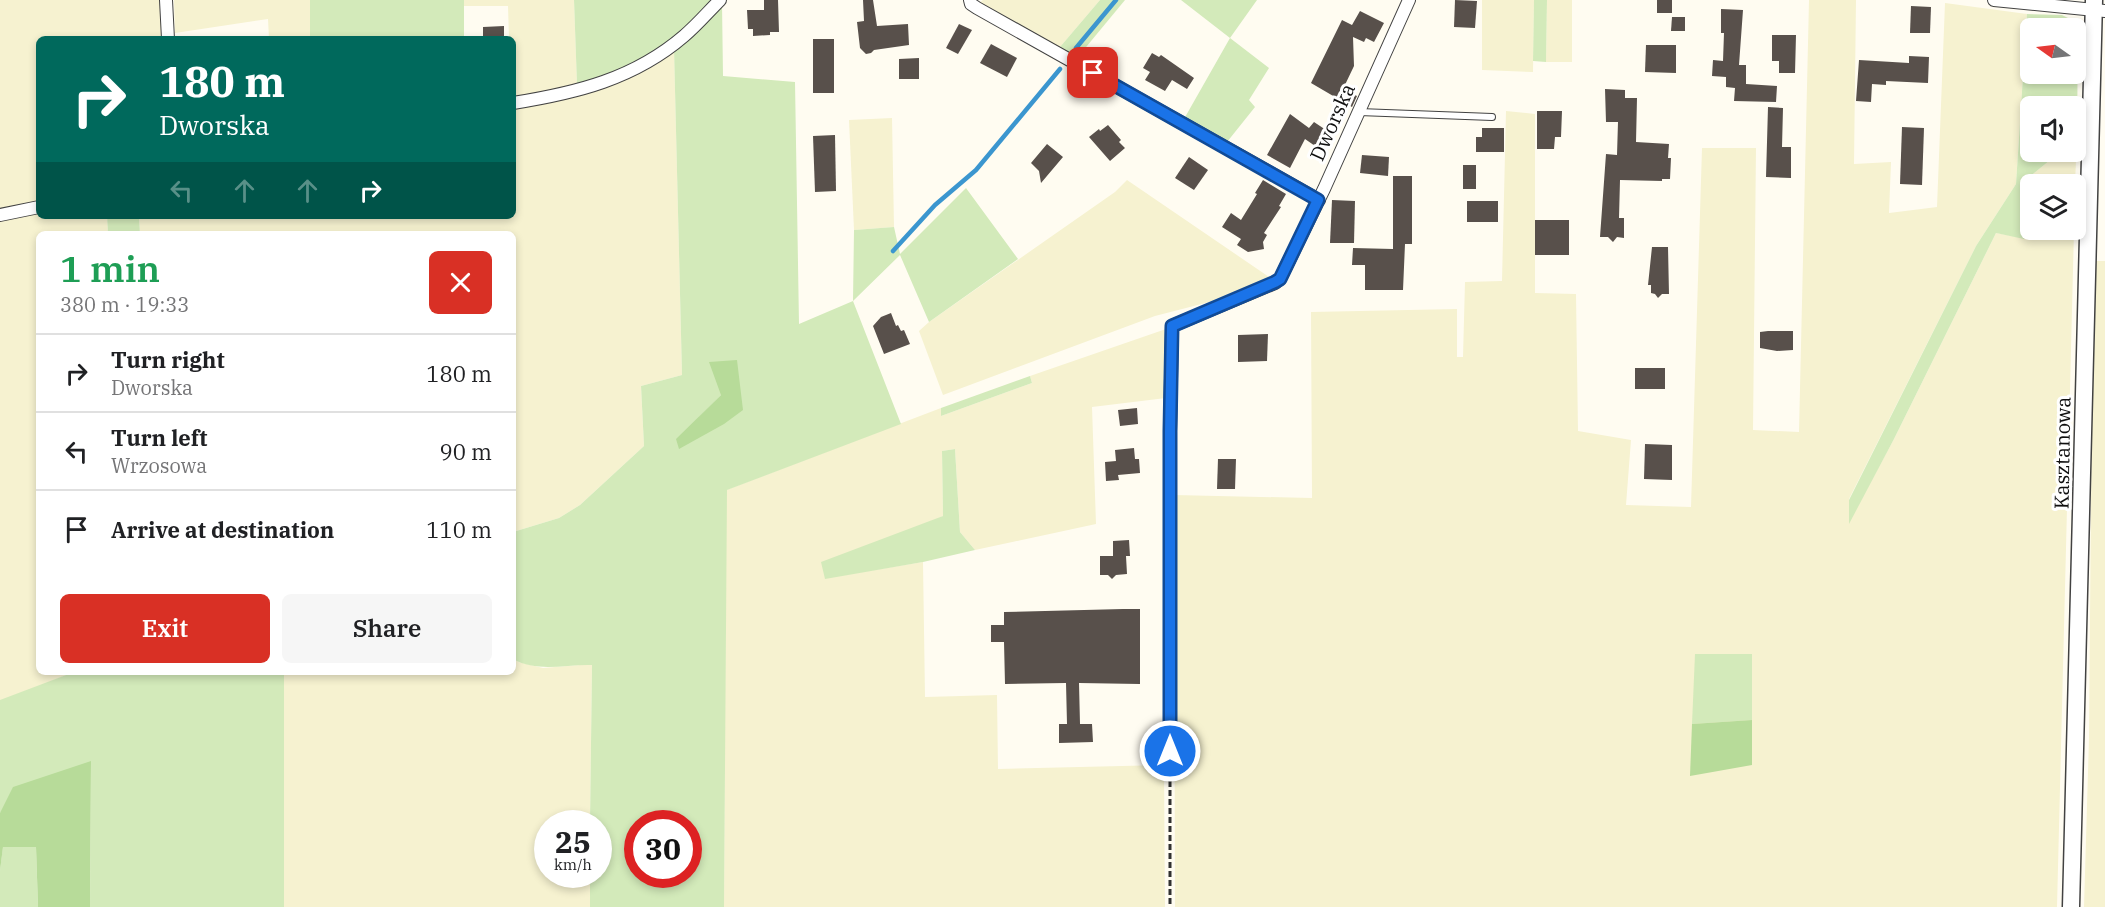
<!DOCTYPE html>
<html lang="en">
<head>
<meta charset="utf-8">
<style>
  body { margin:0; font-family:"IBM Plex Serif",serif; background:#f6f6f6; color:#202124; height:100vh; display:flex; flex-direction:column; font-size:22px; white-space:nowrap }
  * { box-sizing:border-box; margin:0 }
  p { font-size:20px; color:#757577 }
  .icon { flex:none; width:33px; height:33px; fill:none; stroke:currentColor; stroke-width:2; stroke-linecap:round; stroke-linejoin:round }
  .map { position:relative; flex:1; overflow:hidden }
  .sheet { position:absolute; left:36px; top:231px; width:480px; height:444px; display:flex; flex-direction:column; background:#fff; border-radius:9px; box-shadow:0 3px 9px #0003 }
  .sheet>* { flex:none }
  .banner { position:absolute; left:36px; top:36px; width:480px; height:183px; border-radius:9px; box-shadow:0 3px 9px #0003; background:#00695c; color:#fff; overflow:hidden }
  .needle { width:39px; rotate:284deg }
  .buttons { position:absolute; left:2020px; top:18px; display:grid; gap:12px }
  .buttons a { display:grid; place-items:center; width:66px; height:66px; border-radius:9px; background:#fff; box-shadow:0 3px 9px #0003; font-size:30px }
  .speed { position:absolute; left:534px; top:810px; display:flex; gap:12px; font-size:30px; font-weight:700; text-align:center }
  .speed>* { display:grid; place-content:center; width:78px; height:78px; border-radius:50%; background:#fff; box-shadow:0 3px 9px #0003; line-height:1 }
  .speed small { font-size:15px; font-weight:400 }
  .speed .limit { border:9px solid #d22; background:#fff; color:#111 }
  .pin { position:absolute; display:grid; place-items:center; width:51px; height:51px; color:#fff; margin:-26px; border-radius:12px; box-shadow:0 3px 9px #0006 }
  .me { position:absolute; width:66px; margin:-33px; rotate:0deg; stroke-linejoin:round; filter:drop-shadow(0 0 4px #0008) }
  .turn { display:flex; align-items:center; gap:21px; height:126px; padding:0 24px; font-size:27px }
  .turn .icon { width:78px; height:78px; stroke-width:2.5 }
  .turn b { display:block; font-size:42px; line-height:51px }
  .lanes { display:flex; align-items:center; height:57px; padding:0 24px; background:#0003; justify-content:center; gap:30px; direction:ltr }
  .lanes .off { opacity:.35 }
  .round { display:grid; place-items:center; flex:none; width:63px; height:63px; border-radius:9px; background:#f6f6f6 }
  .overview { display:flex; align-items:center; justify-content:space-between; height:102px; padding:0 24px }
  h1 { font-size:36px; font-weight:600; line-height:45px; color:#1e9e55 }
  .action { display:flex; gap:12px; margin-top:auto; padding:12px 24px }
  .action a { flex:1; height:69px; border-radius:9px; background:#d93025; color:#fff; font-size:24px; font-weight:600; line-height:69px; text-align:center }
  .action a+a { background:#f6f6f6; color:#202124 }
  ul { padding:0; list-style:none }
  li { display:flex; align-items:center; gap:18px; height:78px; padding:0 24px; border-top:2px solid #e0e0e0 }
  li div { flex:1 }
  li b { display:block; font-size:22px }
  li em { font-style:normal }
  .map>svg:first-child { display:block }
</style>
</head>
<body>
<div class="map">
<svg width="2105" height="907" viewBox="0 0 2105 907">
  <rect width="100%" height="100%" fill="#fffcf1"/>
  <g fill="#f6f2d0">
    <path d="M0,0H166L167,39H39V202L0,211Z"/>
    <path d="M174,0H310V39H269L268,19L175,33Z"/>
    <path d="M464,0H574L577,85L513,97V39H509L508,6H464Z"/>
    <path d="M983,0H1100L1060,47L978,4Z"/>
    <path d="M1482,0H1534L1533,72L1482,70Z"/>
    <path d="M1547,0H1572V62H1546Z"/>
    <path d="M1809,0H1856L1854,164L1891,162L1889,213L1937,207L1945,3L2027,14L2016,184L1976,246L1849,499V522L1894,439L1996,233L2024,238L2028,178L2060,152H2076L2077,138L2075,184H2031V230H2074L2057,907H1175L1174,495L1312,498L1311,312L1457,309V357H1463L1465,282L1502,281L1506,111L1535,114V293L1576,294L1578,431L1631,440L1626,505L1691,507L1702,148H1756L1753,430L1799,432Z"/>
    <path d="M674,49L682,375L641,386L644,446L580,505L559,518L513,532V234H140L139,216H513V107L556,99Z"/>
    <path d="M892,118L894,227L854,230L849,120Z"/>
    <path d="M1127,180L1272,279L1217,300L1155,316L943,395L919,331L929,322L1115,192Z"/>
    <path d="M39,212V216H107L108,234H39V672H74L0,702V221Z"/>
    <path d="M2093,261H2105V907H2084L2089,738Z"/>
    <path d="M1166,329V398L1092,407L1096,524L975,550L960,532L955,449L942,451L943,516L825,578L923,562L925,697L997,695L998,769L1164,765L1165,907H724L726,490L941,408V416L1032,383L1030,376Z"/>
    <path d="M513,659L519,662L543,668L592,664L590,823L548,824V874L590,875V907H284V672H513Z"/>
  </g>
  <g fill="#d3eaba" fill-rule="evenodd">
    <rect x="310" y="0" width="154" height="39"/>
    <path d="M574,0H715C685,30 649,60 608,76C598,80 587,82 577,85Z"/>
    <path d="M1100,0H1125L1077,58L1060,47Z"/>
    <path d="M1181,0H1257L1230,38L1269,68L1249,100L1255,107L1227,142L1184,119L1230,38Z"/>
    <path d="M1534,0H1547L1546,62L1533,61Z"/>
    <path d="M722,3L723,76L795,82L799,324L853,301L854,230L894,227L900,254L966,188L1018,259L929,322L900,255L853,301L901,424L727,490L724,907H590V875L598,874V824L590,823L592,665C566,664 538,673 513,659V532L559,518L580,505L644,446L641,386L682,375L674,49ZM721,395L724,424L699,417ZM638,824H688V874H638Z"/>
    <path d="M2027,14L2062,15L2078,23L2077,138L2076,106H2031V152H2060L2028,178L2024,239L1996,233L1894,439L1849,524V500L1976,246L2016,184ZM2031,28H2076V74H2031Z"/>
    <path d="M107,216H139L140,234H108Z"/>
    <path d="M1030,376L1032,383L941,416V408Z"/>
    <path d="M955,449L960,532L975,550L923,562L825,579L821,562L943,516L942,451Z"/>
    <path d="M1695,654H1752V720L1692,724Z"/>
    <path d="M74,672H284V907H90L91,762L0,813V700Z"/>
    <path d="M3,846L36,847L38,907H0V871Z"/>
  </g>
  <g fill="#b7db99">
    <path d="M737,360L743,410L724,424L679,449L676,439L721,395L709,362Z"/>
    <path d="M1752,720V765L1690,776L1692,724Z"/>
    <path d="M91,761L90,907H38L36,847H3L0,871V813L13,787Z"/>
  </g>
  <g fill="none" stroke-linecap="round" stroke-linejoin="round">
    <g stroke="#3b96cf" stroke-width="4.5">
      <path d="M1076,48L1116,0"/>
      <path d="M893,251L935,205L976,170L1060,69"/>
    </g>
  </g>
  <g fill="#58504b">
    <path d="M764,0H778L779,32H770V35L753,36V29H748L747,10H764Z"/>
    <path d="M863,0H873L877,26L908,24L909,45L874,50L871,53L866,54L860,48L857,22L864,21Z"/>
    <path d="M1455,0L1477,1L1475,28L1454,27Z"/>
    <rect x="1657" y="0" width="15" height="13"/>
    <path d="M1911,6L1931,7L1930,33H1910Z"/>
    <path d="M1721,9L1743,10L1739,65H1746V84L1777,86L1776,102L1734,101L1735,88L1726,87V77L1712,76L1713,60L1723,61L1724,33H1721Z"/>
    <path d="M1360,11L1384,23L1374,42L1366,38L1364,42L1353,37L1354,66L1343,89L1357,96L1352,107L1311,83L1342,20L1352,25Z"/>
    <path d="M1672,17H1685V31H1671Z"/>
    <path d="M959,24L972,30L958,54L946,48Z"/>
    <path d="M504,26V39H483V27Z"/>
    <path d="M1772,35H1796L1795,73H1779V61H1772Z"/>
    <rect x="813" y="39" width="21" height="54"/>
    <path d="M991,44L1017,58L1007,77L980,63Z"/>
    <path d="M1646,45H1676V73L1645,72Z"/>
    <path d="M1152,53L1159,57L1161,55L1194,78L1187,89L1172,80L1165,91L1145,80L1150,72L1143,68Z"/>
    <path d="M1909,56L1929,57L1928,83L1886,81V85L1872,84L1871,102L1856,101L1859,60L1909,63Z"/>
    <path d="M919,58V79H899V59Z"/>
    <path d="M1605,89L1625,90V98H1637L1636,142L1669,144L1668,158H1671L1670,179H1662V181L1620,180L1619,218H1624V238L1617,237L1613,242L1608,237H1600L1606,154L1617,155L1618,122H1606Z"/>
    <path d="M1768,107L1783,108L1782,147H1791V178L1766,177Z"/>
    <path d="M1537,111H1562L1561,137H1555L1554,149H1537Z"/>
    <path d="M1290,114L1309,128L1314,122L1329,132L1318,148L1305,139L1290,168L1267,155Z"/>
    <path d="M1108,125L1121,140L1119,142L1125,148L1110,161L1089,137L1099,129L1100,131Z"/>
    <path d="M1902,127L1924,128L1922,185L1900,184Z"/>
    <path d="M1482,128H1504V152H1476V137H1482Z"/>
    <path d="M835,135L836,191L815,192L813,136Z"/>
    <path d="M1047,144L1063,157L1041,183L1039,171L1031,163Z"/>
    <path d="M1362,155L1389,157L1388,176L1360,173Z"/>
    <path d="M1189,157L1208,170L1194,190L1175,178Z"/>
    <rect x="1463" y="165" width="13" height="24"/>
    <path d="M1393,176H1412V244H1405L1403,290H1365V265H1352L1353,248L1393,249Z"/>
    <path d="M1263,180L1286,194L1279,206L1281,207L1264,233L1267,235L1263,242L1264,249L1248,252L1237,245L1241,239L1222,227L1231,213L1241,220L1257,194L1255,193Z"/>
    <path d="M1332,200L1355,201L1354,243H1330Z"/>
    <rect x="1467" y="201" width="31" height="21"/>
    <rect x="1535" y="220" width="34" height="35"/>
    <path d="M1652,247H1668L1669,294H1662L1658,298L1655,294L1651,293V285H1648Z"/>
    <path d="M891,313L896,326L898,325L901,331L904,330L910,344L884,354L873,326L881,317Z"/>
    <path d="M1768,331H1793V350L1777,351L1760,348V332Z"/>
    <path d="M1268,334L1267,361L1238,362V335Z"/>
    <rect x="1635" y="368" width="30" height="21"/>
    <path d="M1137,408L1138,424L1120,426L1118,410Z"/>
    <path d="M1645,444L1672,445V480L1644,479Z"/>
    <path d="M1134,448L1135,459H1139L1140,473L1118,475L1119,480L1106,481L1105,462L1116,461L1115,450Z"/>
    <path d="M1218,459H1236L1235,489H1217Z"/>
    <path d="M1129,540L1130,556H1126L1127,574L1116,575L1112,579L1108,575H1100V556H1113V541Z"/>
    <path d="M1123,609H1140V684L1079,683L1080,724H1092L1093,742L1059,743V724H1067L1066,683L1005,684L1004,642H991V625H1004V612Z"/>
  </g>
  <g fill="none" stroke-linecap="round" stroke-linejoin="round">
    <g stroke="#424242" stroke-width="8">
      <path id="service" d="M1359,112L1492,117"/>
    </g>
    <g stroke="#424242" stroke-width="14">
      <g id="minor">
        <path d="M166,0L168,39"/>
        <path d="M970,0L971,4L977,8L1319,200"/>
        <path d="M1994,0L2105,11"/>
        <path d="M513,103C576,93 634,79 684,36C697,25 708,12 720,0"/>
        <path d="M0,215L39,207"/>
        <path d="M1170,761V431L1172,326L1275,283L1280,279L1324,189L1409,0"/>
      </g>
    </g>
    <g stroke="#424242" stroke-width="19">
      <path id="tertiary" d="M2071,907L2094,0"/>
    </g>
    <path stroke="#313131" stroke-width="3" stroke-dasharray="6 3" stroke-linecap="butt" d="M1170,772V907"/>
    <use href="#service" stroke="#fff" stroke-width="6"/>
    <use href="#minor" stroke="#fff" stroke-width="12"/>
    <use href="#tertiary" stroke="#fff" stroke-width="16"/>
  </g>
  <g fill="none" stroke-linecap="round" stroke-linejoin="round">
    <g stroke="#114b97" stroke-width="15">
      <path id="route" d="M1093,73L1318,200L1280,279L1275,282L1172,326L1170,431V751"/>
    </g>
    <use href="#route" stroke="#1a73e8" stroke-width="10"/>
  </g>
  <g text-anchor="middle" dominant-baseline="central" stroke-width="6" stroke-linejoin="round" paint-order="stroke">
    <g font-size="20" fill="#0f0f0f" stroke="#fff">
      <text transform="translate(1332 122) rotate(-66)">Dworska</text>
      <text transform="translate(2062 453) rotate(-89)">Kasztanowa</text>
    </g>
  </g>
</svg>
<div class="buttons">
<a><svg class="needle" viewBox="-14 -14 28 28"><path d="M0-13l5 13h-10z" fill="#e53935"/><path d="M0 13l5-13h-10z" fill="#757577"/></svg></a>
<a><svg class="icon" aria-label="sound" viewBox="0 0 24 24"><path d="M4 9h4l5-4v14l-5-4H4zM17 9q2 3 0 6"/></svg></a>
<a><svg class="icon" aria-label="layers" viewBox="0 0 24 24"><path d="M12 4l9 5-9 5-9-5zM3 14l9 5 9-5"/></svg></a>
</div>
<div class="speed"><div>25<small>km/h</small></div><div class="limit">30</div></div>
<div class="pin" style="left:1093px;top:73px;background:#d93025"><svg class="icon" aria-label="arrive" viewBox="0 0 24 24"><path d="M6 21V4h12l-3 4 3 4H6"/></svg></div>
<svg class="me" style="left:1170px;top:751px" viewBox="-20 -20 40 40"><circle r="17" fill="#1a73e8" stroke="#fff" stroke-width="3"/><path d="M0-11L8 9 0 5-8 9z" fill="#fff"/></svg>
<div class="banner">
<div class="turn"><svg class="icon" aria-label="right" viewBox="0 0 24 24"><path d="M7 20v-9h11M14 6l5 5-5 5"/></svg><div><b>180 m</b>Dworska</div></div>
<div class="lanes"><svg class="icon off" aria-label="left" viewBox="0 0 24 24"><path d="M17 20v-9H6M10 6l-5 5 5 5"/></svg><svg class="icon off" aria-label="ahead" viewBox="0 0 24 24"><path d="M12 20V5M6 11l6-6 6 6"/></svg><svg class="icon off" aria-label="ahead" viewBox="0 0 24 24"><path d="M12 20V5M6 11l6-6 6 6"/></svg><svg class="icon" aria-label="right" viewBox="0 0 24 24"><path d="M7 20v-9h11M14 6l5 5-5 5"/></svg></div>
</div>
<section class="sheet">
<div class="overview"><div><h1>1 min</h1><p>380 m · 19:33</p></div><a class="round" style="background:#d93025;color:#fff"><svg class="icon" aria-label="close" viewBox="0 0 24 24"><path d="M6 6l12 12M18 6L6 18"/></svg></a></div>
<ul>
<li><svg class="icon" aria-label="right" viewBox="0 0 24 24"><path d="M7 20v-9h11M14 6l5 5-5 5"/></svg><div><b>Turn right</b><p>Dworska</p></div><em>180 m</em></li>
<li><svg class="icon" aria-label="left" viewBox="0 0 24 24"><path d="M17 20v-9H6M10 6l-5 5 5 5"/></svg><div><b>Turn left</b><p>Wrzosowa</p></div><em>90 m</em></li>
<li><svg class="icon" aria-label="arrive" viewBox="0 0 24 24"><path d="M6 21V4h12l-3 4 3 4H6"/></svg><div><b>Arrive at destination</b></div><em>110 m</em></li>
</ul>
<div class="action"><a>Exit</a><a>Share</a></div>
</section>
</div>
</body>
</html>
